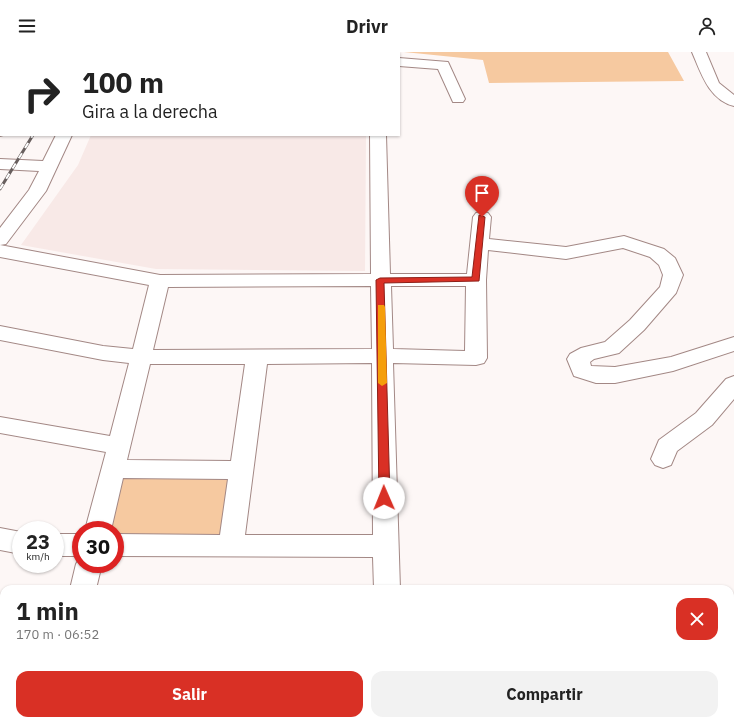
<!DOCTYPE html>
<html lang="es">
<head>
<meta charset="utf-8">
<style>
  body { margin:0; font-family:"IBM Plex Sans",sans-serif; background:#f2f2f2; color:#222; height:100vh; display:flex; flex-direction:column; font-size:15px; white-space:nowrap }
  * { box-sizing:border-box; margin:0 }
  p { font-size:13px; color:#767676 }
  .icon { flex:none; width:22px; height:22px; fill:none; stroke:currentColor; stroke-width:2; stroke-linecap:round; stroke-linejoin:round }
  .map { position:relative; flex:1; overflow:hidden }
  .drawer { position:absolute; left:0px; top:533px; width:734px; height:140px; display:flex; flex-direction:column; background:#fff; border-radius:12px 12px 0 0; box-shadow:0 1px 3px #0004 }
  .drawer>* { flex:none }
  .top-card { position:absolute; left:0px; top:0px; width:400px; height:84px; box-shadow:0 1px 3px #0004; background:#fff; color:#222; overflow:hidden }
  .speed { position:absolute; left:12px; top:469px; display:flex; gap:8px; font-size:20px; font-weight:700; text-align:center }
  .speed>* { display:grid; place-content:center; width:52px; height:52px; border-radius:50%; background:#fff; box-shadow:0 1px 3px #0004; line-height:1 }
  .speed small { font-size:10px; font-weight:400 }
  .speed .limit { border:6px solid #d22; background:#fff; color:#111 }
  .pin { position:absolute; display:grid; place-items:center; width:34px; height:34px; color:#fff; margin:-41px -17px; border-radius:50% 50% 50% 0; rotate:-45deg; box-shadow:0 0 4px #0007 }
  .pin .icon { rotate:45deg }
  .me { position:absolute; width:44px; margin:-22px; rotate:359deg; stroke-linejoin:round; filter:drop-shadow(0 0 3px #0008) }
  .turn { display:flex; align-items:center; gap:14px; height:84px; padding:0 16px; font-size:18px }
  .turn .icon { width:52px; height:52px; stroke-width:2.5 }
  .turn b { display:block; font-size:28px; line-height:34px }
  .round { display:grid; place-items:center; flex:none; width:42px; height:42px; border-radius:12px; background:#f2f2f2 }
  .head { display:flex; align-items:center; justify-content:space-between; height:68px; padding:0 16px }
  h1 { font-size:24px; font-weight:700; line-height:30px }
  .action { display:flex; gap:8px; margin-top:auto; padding:8px 16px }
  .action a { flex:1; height:46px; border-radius:12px; background:#d93025; color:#fff; font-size:16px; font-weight:700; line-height:46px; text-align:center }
  .action a+a { background:#f2f2f2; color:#222 }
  header { display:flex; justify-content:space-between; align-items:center; height:52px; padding:0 16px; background:#fff; font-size:18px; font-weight:700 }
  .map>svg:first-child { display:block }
</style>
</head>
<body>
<header><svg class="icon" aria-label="menu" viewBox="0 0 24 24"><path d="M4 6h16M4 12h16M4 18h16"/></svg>Drivr<svg class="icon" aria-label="person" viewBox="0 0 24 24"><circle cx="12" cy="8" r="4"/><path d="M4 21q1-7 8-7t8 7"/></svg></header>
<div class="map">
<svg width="734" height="673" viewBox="0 0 734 673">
  <rect width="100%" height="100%" fill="#fdf7f6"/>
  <g fill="#f8e9e7">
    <path d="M252,0H367L158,1Z"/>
    <path d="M91,83H366L365,219L156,217L21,193L78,113Z"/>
  </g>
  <g fill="#f6c9a0">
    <path d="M404,0H668L684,29L489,31L483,8Z"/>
    <path d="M229,423L224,483L115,486V478H105L120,425Z"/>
  </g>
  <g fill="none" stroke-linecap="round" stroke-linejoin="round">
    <g stroke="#a38885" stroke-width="2">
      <g id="minor">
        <path d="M692,0H706L719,31L734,43V54C709,48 701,21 692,0Z"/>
        <path d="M399,6L448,10L465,47L463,50H453L438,17L399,14Z"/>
        <rect x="0" y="54" width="1" height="10"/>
        <path d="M1,72V83H3L0,84Z"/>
        <path d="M56,83H72L46,139L6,192L0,193L160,223L371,222L370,83H386L390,222H467L473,165L476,161L482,160L488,161L491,165L489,187L566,195L624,184L664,197L675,206L683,223L676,241L644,278L619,301L594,307L590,310L591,314L615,315L671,305L734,285V299L673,319L615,331H596L574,324L567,307L570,302L581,296L605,290L630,268L660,235L663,223L659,213L650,205L623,196L566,207L488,198L486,228L487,306L484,311L476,313L393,311L400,537H374L373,505L115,504V482L220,483L228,427L123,426L111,478H85L106,400L0,381V365L110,384L129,311L103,308L0,288V274L103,294L133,297L149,233L0,205V176L29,138L39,119L0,117V107L43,109ZM371,234L372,297L153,298L168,235ZM391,234H466L465,299L393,297ZM372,311L373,483H245L267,312ZM150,312H245L231,409L127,408Z"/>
        <path d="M734,324V347L712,373L677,399L671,413L663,416L655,413L651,407L659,388L696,361L726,327Z"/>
        <path d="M0,476L21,480V502L0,498Z"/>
        <path d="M55,482H81V512H102L96,537H70L76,512L81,504H55Z"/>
        <rect x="0" y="608" width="4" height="26"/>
        <path d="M32,669H62L61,673H31Z"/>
        <rect x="375" y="669" width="30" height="4"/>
        <path d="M612,669H642L643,673H613Z"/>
      </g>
    </g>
    <use href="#minor" fill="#fff" fill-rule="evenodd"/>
    <g stroke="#685f5e" stroke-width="3">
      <path id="rail" d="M0,137L33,83"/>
    </g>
    <use href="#rail" stroke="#fff" stroke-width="2" stroke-dasharray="6" stroke-linecap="butt"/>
  </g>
  <path fill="#d93025" stroke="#8d1f18" d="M479,163L485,165L479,229L384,231L390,446L384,450L381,449L379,446L376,228L380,226L472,225Z"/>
  <path fill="#f59e0b" d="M378,253H384L385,255L387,331L382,334L378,331Z"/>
</svg>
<div class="speed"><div>23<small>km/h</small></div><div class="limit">30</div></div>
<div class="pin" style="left:482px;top:165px;background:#d93025"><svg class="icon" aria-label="arrive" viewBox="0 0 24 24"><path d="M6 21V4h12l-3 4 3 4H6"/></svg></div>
<svg class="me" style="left:384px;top:446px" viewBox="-20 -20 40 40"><circle r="19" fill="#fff"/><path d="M0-13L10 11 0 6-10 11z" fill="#d93025"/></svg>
<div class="top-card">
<div class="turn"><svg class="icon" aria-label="right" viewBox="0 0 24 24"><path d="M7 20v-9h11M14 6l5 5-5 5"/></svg><div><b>100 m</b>Gira a la derecha</div></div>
</div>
<section class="drawer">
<div class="head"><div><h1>1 min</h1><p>170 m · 06:52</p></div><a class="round" style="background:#d93025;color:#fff"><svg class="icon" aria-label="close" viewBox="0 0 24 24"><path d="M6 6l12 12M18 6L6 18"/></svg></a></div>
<div class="action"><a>Salir</a><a>Compartir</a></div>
</section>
</div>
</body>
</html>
